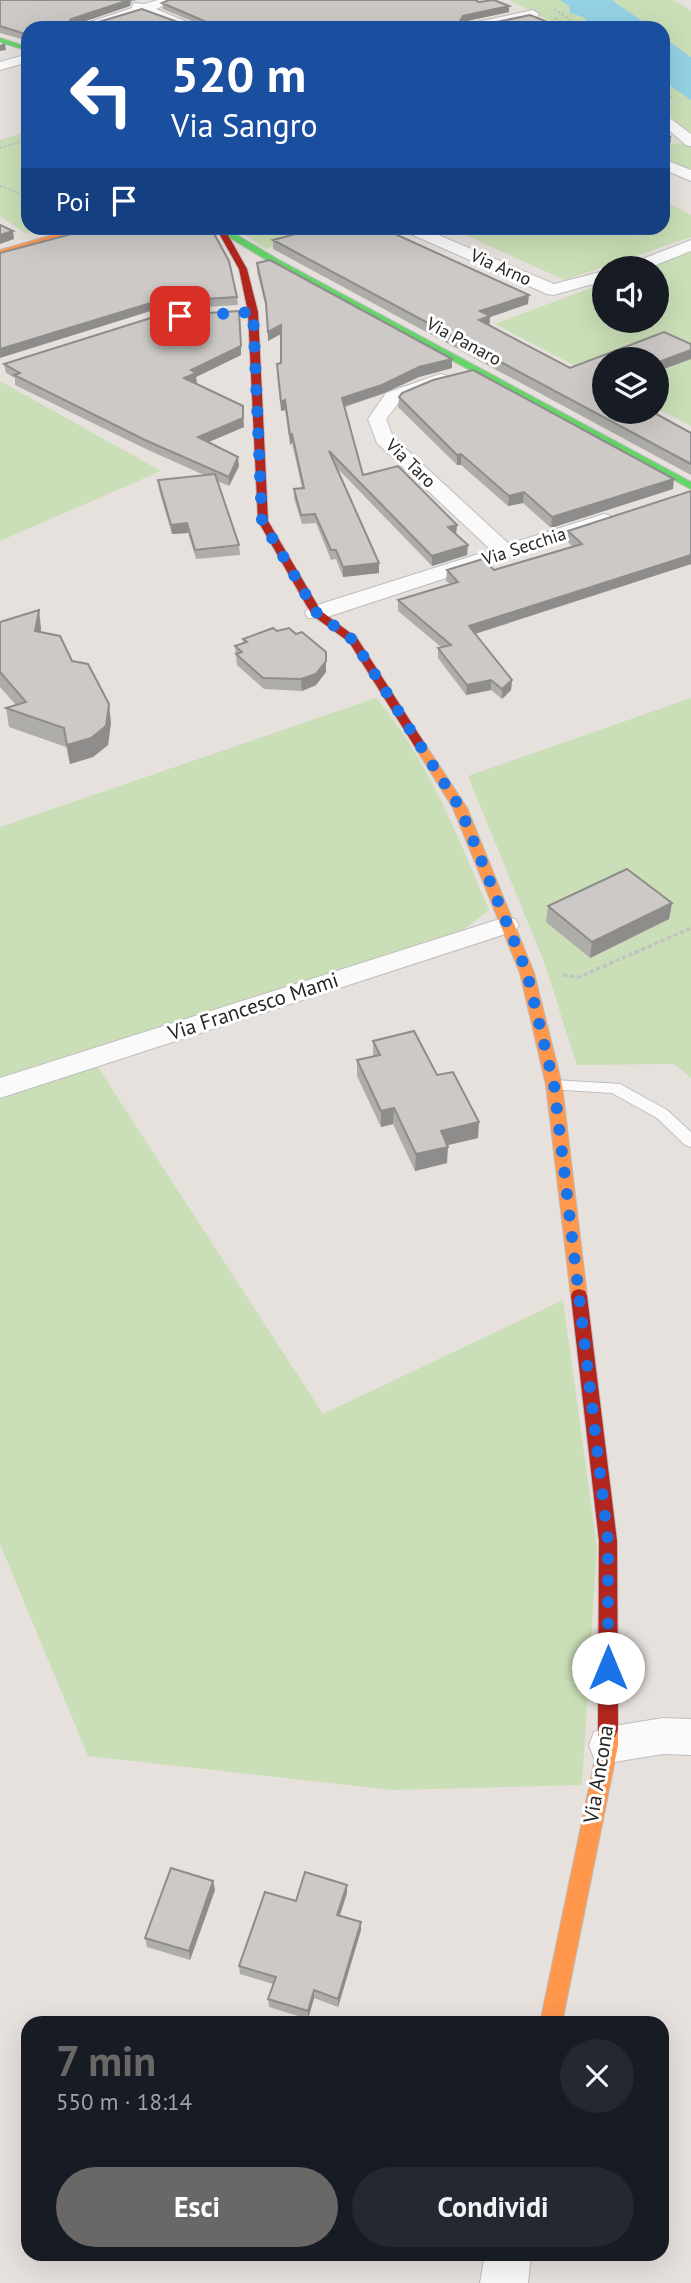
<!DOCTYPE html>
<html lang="it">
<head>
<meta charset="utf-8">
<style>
  body { margin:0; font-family:"PT Sans",sans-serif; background:#242831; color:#f1f3f6; height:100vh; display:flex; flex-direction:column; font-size:26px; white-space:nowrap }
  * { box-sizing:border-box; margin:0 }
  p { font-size:23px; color:#9ea1a6 }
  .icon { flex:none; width:38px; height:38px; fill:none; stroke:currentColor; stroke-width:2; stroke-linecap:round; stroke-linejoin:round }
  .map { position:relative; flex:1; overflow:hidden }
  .drawer { position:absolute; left:21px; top:2016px; width:648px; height:245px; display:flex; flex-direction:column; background:#171b24; border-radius:21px; box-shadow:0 7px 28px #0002 }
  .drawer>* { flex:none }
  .top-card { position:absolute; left:21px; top:21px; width:649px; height:214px; border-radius:21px; box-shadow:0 7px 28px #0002; background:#1a4fa0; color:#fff; overflow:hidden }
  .fabs { position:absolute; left:592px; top:256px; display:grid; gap:14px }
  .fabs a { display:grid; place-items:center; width:77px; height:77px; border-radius:50%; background:#171b24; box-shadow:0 7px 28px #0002; font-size:35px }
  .pin { position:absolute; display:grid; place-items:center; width:60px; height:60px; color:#fff; margin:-30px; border-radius:14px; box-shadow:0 4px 10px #0006 }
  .me { position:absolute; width:77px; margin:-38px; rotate:0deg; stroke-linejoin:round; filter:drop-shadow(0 0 5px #0008) }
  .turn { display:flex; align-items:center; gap:24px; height:147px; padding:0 35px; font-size:32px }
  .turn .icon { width:91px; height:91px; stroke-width:2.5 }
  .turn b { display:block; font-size:49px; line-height:60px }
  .then { display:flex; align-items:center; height:66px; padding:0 35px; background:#0003; gap:14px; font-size:26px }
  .round { display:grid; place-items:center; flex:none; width:74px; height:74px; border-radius:37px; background:#242831 }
  .overview { display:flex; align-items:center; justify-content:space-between; height:119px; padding:0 35px }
  h1 { font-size:42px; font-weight:700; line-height:52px; color:#6a6866 }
  .action { display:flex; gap:14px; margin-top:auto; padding:14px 35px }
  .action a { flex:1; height:80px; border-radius:42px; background:#6a6866; color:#fff; font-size:28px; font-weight:700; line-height:80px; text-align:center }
  .action a+a { background:#242831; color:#f1f3f6 }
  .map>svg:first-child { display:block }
</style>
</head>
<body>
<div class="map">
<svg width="691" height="2283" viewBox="0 0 691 2283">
  <rect width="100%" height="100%" fill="#e6e1dc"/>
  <g fill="#cadfb7">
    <path d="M509,0H560L569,6L570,13L583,17L596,28H565Z"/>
    <path d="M612,0H674L691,11V57L663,37V28H652Z"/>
    <path d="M663,81L691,100V134L663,110Z"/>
    <path d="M28,131V228H46L26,234L0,216V140Z"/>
    <path d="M691,143V171L663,158V144Z"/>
    <path d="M663,200L691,215V237L564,280L451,228H663Z"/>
    <path d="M234,228H338L266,249Z"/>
    <path d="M691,251V426L656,408V359H604V381L495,324L604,283V320H656V268H645Z"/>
    <path d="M0,381L161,471L0,541Z"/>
    <path d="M376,698C427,757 459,839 489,910L462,931L0,1077V827Z"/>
    <path d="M691,698V1078L674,1064L577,1065L544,962L468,776Z"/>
    <path d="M97,1066L323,1414L563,1300L597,1547L582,1785L392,1790L88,1756L0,1544V1097Z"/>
  </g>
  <g fill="#94d2e3">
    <path d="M560,0H612L652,28H596L583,17L570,13L569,6Z"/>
    <path d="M663,37L691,57V100L663,81Z"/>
  </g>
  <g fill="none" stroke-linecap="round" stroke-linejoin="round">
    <g stroke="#bfbdbd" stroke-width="2">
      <path id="lane" d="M554,1080L620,1084L667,1110L691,1132V1147L685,1145L657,1118L612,1093L549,1089L546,1085L549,1081Z"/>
    </g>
    <g stroke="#bfbdbd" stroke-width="2">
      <g id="street">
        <path d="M158,0H177L156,9L202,28H184L143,12L92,28H72L132,8L133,3L144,4Z"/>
        <path d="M533,10L539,14L537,17L486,28H462L463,25Z"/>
        <path d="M28,54V62L0,70V62Z"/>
        <path d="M663,113L691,134V146L686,145L663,125Z"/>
        <path d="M663,159L691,170V181L663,169Z"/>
        <path d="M402,228H422L554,284L604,271V281L553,295L547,294L404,231Z"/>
        <path d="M691,240V251L648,268H625L627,265Z"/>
        <path d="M440,374L446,375L449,379L446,383L400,401L386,419L393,437L509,544L604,514L611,516L614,520L611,524L324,618H308L305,613L308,608L491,550L377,443L368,419L386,393Z"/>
        <path d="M506,917L515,919L519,925L515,931L0,1098V1078Z"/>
        <path d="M663,1718L691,1719V1755L663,1754L608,1763L594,1758L589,1745L594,1732L608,1727Z"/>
        <path d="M485,2254H531L528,2283H480Z"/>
      </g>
    </g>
    <g stroke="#bfbdbd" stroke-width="2">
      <g id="fast">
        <path d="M0,38L28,47V51L0,42Z"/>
        <path d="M219,228H225L279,260L691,482V489L273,264L219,231Z"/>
      </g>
    </g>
    <g stroke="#bfbdbd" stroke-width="2">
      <g id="slow">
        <path d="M77,228H88L0,256V250Z"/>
        <path d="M419,740L423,741L467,808L534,973L562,1085L587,1296L585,1301H573L571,1296L546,1085L520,973L453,808L413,744Z"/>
        <path d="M608,1720L615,1723L618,1730V1745L562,2023H540L598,1745V1730L601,1723Z"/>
      </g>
    </g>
    <g stroke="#bfbdbd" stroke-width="2">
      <g id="jam">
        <path d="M216,228H224L247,269L258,312L268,521L321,611L357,638L425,744L423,747H415L349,642L312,615L258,521L248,312L239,269Z"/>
        <path d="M579,1289L585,1291L587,1296L617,1541L618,1730L615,1737L608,1740L601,1737L598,1730L599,1541L571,1296L573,1291Z"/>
      </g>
    </g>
    <g stroke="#c2c2c1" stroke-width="2" stroke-dasharray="2.5 2" stroke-linecap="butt">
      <path d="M554,9L583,28"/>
      <path d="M555,18L571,28"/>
      <path d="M663,90L672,98"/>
      <path d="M0,148L28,139"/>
      <path d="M0,186L28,197"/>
    </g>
    <path stroke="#c2c2c1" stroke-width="3.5" stroke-dasharray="4.5 2.5" stroke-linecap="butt" d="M563,975L579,977L691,928"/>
    <use href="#lane" fill="#fbfafa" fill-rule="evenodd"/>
    <use href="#street" fill="#fbfafa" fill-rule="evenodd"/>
    <use href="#fast" fill="#63d668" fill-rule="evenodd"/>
    <use href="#slow" fill="#ff974d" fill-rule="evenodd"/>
    <use href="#jam" fill="#b3261e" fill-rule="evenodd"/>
  </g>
  <g fill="#afadaa">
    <path d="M0,0L131,1L130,6L79,23L92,24H199L163,9L162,3L479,2L509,6V12L462,22V24L544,26L28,28V41L0,33Z"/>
    <path d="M663,133L671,137V143L663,144Z"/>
    <path d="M273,240L528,304L490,317V325L570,368L656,359L604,411L691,433V475L273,249Z"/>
    <path d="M0,253L237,297L238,305L154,310Z"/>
    <path d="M257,263L452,359V368L419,377L382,394L345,407L363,475L457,525L456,534L467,555L432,566L337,468L379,563V573L343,577L336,559L331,560L316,523L302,524L294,498V489L302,488L292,443L290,445L285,410L281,411L277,373V364L281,363V334L268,341L267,311L257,272Z"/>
    <path d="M239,311L241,355L196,377L197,383H195L243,406L244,427L209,442L239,466L229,486L217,481L239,545L240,555L196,559L188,533L172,534L159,490L158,480L204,475L146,449L15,385V378L6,373L4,364Z"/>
    <path d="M399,397L673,489L551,528L523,503L508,506L461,465H457L398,407Z"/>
    <path d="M691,491V564L475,634L512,680L511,690L502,699L491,690L466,695L438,658V648L441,647L398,611V600L450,584L446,581L447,570H494L572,546L567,541L568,531Z"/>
    <path d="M0,622L41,628V632L72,661L111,722L108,745L93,757L70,764L66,747L9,727L6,708L16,705L0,687Z"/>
    <path d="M277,631L296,634L326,652V672L316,685L302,691L264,689L237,665L235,646L243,643V639Z"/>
    <path d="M672,903L669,919L590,958L546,922L548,906Z"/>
    <path d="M373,1041L437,1075L478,1138L447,1145V1163L415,1171L393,1124L381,1127L357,1076V1060L373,1057Z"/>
    <path d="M213,1881L215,1890L190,1960L147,1947L145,1938Z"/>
    <path d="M347,1893L340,1916L361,1930L338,2007L314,1998L308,2019L269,2007L268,1999L273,1984L240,1974L239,1966L296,1901Z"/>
  </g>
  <g fill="#8f8d8b">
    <path d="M129,0H138L131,1L130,6L71,26L69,22L71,19Z"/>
    <path d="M509,6V12L462,22L460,27V21L463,16Z"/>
    <path d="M5,43L6,50L0,51V45Z"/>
    <path d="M13,231L14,239L0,244V235Z"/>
    <path d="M529,295L528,304L490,317L489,326L478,329L480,311Z"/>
    <path d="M154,302V310L0,358V349Z"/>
    <path d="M281,325V334L268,341V332Z"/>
    <path d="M241,346V355L196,377L197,383L184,387V378L191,370Z"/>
    <path d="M691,350V359L656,372V363Z"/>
    <path d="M452,359V368L419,377L382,394L342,407V398L419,367Z"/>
    <path d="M285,400V410L281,411V402Z"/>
    <path d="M243,418L244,427L199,446L198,437Z"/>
    <path d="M292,434V443L290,445V435Z"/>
    <path d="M461,454V465H457V455Z"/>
    <path d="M238,457L239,466L229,486V477Z"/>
    <path d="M674,479L673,489L551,528L552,517Z"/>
    <path d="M524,492L523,503L508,506L509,496Z"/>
    <path d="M187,523L188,533L172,534L171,525Z"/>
    <path d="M457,525L456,534L448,527Z"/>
    <path d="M468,545L467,555L432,566V556Z"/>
    <path d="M691,555V564L468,636L469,626Z"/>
    <path d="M379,563V573L343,577V567Z"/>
    <path d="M39,610L41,628L38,649L35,631Z"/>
    <path d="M326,661V672L316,685L302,691L301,679Z"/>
    <path d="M491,680V690L466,695L467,685Z"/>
    <path d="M512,680L511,690L502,699V689Z"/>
    <path d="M109,704L111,722L108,745L93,757L70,764L67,745Z"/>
    <path d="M672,903L669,919L590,958L592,942Z"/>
    <path d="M394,1108L393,1124L381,1127V1111Z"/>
    <path d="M479,1122L478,1138L440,1147L441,1131Z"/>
    <path d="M448,1147L447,1163L415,1171L416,1154Z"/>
    <path d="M213,1881L215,1890L190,1960L189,1951Z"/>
    <path d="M347,1885V1893L337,1923V1915Z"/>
    <path d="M361,1922V1930L338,2007V1999Z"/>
    <path d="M314,1990V1998L308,2019V2011Z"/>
  </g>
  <g fill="#ccc9c6" stroke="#8f8d8b" stroke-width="2">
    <path d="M0,0H129L71,19L69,22L92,24L142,9L183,24H202L204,21L162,3L169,0H475L479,2L494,0L509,6L463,16L460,21L462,24H487L530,15L545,21L537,23L549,28H28V35L0,26Z"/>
    <path d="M663,133L671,137H663Z"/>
    <path d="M0,225L13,231L0,235Z"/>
    <path d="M94,228H211L229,261L237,297L154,302L0,349V253Z"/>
    <path d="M318,228H382L529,295L480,311L490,316L479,320L570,368L664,332L691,344V350L656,363V359H604V411H651L691,433V464L273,240Z"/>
    <path d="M270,260L452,359L419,367L382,385L342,398L363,475L398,466L457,525L448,527L468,545L432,556L329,451L379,563L343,567L336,550H331L315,514L301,515L294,489L304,488L292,434L290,435L285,400L281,402L277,364L281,363V325L268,332L266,303L257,263Z"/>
    <path d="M239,311L241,346L191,370L196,373L184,378L243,406V418L198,437L238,457L229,477L145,440L14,375L20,373L4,364L157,316Z"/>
    <path d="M473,370L674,479L552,517L524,492L509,496L461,454L457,455L399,397L402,393L433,380Z"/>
    <path d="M215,474L239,545L195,550L187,523L171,525L158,480Z"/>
    <path d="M691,491V555L469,626L512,680L502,689L491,680L467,685L438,648L451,645L398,600L458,582L447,570L483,559L494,570L582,544L568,531Z"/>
    <path d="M39,610L35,631L60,636L72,661L88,664L109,704L106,726L91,738L67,745L64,728L6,708L26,702L0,672V622Z"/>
    <path d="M273,628L277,631L289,628L296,634L302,632L326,652V661L316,674L301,679L263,678L236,654L242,652L235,646L247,642L243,639Z"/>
    <path d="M627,869L672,903L592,942L548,906Z"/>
    <path d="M414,1031L437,1075L453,1072L479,1122L441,1131L448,1147L416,1154L394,1108L381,1111L357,1060L380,1055L373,1041Z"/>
    <path d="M171,1868L213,1881L189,1951L145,1938Z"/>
    <path d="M305,1872L347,1885L337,1915L361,1922L338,1999L314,1990L308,2011L268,1999L276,1977L239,1966L265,1892L296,1901Z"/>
  </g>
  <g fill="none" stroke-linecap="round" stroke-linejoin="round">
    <path stroke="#1a73e8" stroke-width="12" stroke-dasharray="0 21.6" d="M180,316L253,312L262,521L316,612L353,640L460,808L527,973L554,1085L608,1541V1668"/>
  </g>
  <g text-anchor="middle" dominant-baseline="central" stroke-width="6" stroke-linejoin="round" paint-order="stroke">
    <g font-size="18" fill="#272727" stroke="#fff">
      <text transform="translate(501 267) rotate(24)">Via Arno</text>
      <text transform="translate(464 341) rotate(28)">Via Panaro</text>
      <text transform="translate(411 463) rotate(44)">Via Taro</text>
      <text transform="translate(524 546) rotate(-18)">Via Secchia</text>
    </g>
    <g font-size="21" fill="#272727" stroke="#fff">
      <text transform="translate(253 1006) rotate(-18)">Via Francesco Mami</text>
      <text transform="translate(598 1774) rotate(-81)">Via Ancona</text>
    </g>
  </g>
</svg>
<div class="fabs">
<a><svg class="icon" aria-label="sound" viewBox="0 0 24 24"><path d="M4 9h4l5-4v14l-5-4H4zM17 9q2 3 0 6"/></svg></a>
<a><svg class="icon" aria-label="layers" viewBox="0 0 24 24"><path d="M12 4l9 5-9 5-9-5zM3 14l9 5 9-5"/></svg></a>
</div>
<div class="pin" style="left:180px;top:316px;background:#d93025"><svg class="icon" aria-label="arrive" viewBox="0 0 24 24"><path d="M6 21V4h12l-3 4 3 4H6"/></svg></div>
<svg class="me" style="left:608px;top:1668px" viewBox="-20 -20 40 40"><circle r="19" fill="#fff"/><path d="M0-13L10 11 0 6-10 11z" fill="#1a73e8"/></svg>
<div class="top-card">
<div class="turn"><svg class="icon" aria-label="left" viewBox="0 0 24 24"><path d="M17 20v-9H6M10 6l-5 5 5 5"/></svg><div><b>520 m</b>Via Sangro</div></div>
<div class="then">Poi<svg class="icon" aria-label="arrive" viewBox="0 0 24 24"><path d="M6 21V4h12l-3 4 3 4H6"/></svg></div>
</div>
<section class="drawer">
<div class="overview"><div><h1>7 min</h1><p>550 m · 18:14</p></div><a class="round"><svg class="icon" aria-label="close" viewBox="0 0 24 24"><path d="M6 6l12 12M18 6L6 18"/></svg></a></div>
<div class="action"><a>Esci</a><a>Condividi</a></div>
</section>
</div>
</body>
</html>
